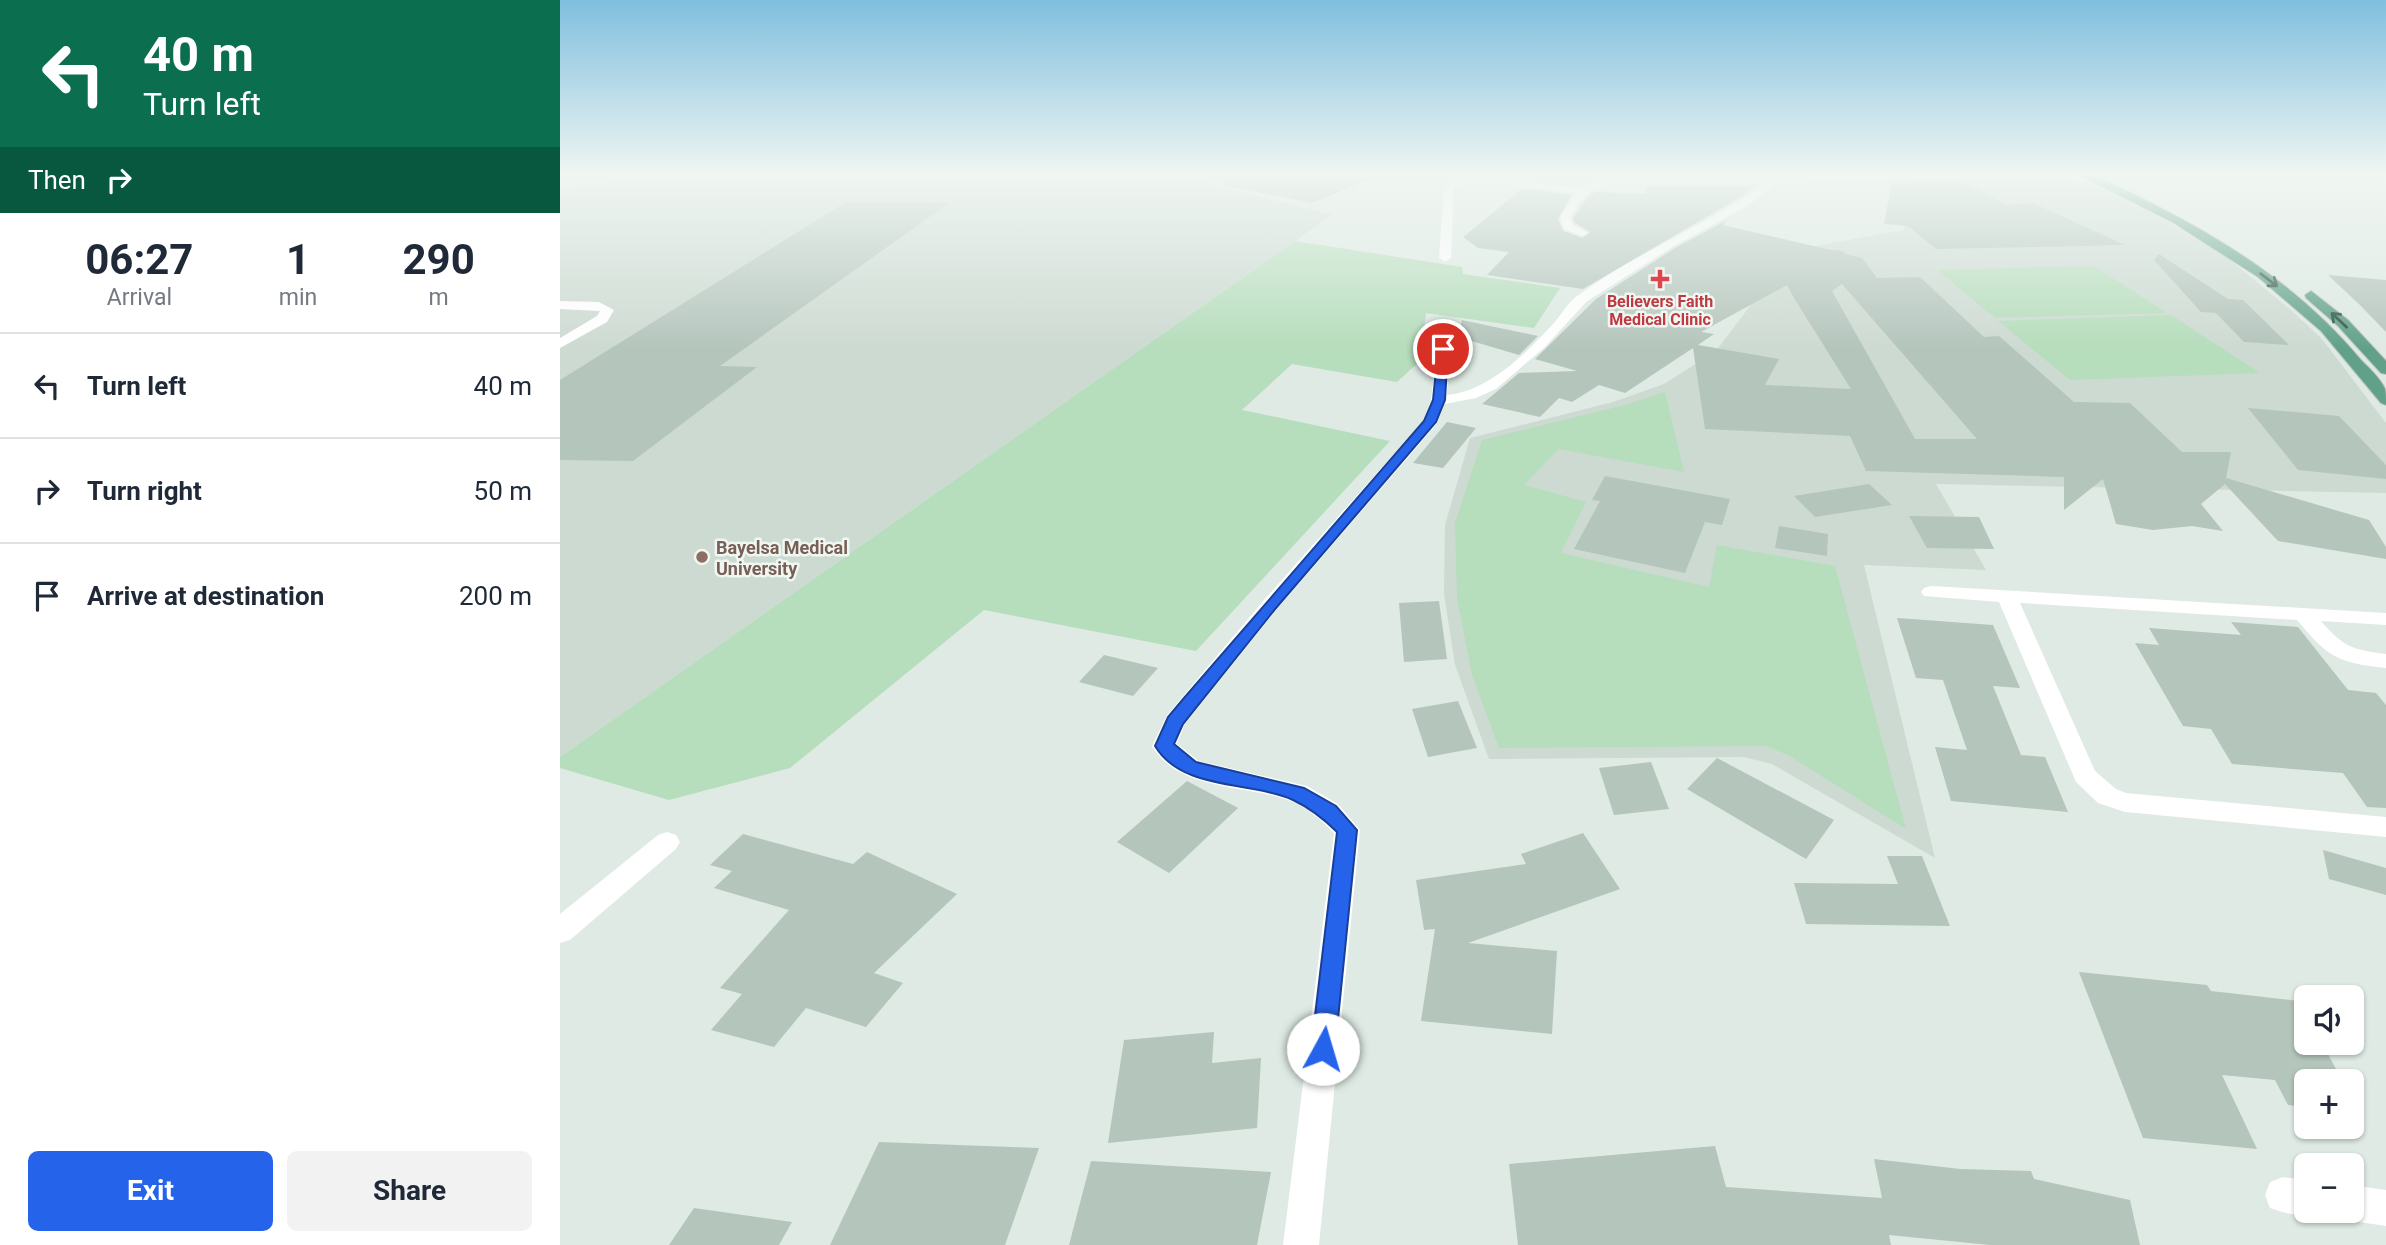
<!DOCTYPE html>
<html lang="en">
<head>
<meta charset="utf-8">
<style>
  body { margin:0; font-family:Roboto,sans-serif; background:#f2f2f3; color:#1f2937; height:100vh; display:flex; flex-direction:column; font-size:26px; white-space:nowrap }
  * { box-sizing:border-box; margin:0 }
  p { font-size:23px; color:#747a83 }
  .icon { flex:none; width:38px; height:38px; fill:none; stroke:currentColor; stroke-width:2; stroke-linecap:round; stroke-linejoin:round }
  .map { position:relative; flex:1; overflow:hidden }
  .panel { display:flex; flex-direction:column; background:#fff; width:560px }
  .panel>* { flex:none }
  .hud { background:#0b6e4f; color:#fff; overflow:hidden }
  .tools { position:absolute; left:1734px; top:985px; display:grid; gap:14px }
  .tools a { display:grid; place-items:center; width:70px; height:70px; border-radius:10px; background:#fff; box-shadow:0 2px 5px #0004; font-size:35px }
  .pin { position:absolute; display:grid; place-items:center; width:60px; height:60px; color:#fff; margin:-30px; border:4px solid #fff; border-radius:50%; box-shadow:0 2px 7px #0007 }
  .me { position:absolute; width:77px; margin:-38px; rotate:6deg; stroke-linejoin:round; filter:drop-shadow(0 0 5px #0008) }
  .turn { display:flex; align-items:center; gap:24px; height:147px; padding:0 28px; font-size:32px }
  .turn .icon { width:91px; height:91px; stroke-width:2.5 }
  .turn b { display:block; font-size:49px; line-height:60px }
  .then { display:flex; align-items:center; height:66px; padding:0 28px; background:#0003; gap:14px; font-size:26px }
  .eta { display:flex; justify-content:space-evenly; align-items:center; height:119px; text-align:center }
  .eta b { font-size:42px; font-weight:700; line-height:49px }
  .cta { display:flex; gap:14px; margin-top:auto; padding:14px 28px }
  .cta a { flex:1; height:80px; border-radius:10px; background:#2563eb; color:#fff; font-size:28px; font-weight:700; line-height:80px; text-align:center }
  .cta a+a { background:#f2f2f3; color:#1f2937 }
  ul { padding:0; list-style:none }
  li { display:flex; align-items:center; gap:21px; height:105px; padding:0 28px; border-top:2px solid #e0e1e3 }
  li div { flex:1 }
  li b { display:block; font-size:26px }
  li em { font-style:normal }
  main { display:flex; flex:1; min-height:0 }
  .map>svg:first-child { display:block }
</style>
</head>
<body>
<main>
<section class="panel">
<div class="hud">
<div class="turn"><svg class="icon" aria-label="left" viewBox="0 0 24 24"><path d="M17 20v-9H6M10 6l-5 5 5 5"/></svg><div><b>40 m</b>Turn left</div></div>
<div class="then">Then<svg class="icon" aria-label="right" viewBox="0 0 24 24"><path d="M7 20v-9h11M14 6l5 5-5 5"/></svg></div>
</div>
<div class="eta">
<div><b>06:27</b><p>Arrival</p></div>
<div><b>1</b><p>min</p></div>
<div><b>290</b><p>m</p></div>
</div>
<ul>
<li><svg class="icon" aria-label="left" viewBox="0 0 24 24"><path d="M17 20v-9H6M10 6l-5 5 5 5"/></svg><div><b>Turn left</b></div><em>40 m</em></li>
<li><svg class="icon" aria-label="right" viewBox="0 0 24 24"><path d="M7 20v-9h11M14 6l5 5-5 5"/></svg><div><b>Turn right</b></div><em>50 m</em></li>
<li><svg class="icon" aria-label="arrive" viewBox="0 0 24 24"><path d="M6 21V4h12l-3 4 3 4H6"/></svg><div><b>Arrive at destination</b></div><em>200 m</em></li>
</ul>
<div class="cta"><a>Exit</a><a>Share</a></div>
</section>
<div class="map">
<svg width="1826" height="1245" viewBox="0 0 1826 1245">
  <rect width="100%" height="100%" fill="#deeae3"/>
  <g fill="#cddad2">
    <path d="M126,174H610L772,215L0,757V188Z"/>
    <path d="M1420,178L1529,183L1603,219L1669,259L1732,311L1762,339L1826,423V493L1376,484L1426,570L1304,565L1375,858L1212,764L1184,757L929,759L895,665L884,594L885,525L910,438L1053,402L1104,384L1156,351L1232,250L1344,230L1345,207L1381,204L1347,180Z"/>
  </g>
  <g fill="#b6ddbc">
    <path d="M735,241L902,267L903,274L1000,288L974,328L866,313L860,361L837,382L732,364L682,410L830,441L636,651L424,610L230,768L109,800L0,768V757Z"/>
    <path d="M1534,266L1607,313L1435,318L1377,270Z"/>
    <path d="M1611,315L1700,373L1510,380L1438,321Z"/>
    <path d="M1105,392L1124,472L998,449L964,485L1026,502L1001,553L1149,587L1157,545L1275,566L1346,829L1228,755L1206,746L939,748L912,675L897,598L895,523L922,440L1065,405Z"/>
  </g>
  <g fill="#b4c5bc" fill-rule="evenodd">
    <path d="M664,174H820V175L752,203L663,185Z"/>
    <path d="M1402,180L1446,205L1473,203L1565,245L1376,249L1348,226L1324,224L1332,182Z"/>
    <path d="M1086,186H1192L1182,196L1023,289L927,275L949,252L918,248L903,237L962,189H969L1011,195L998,219L1003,231L1023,238L1030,232L1015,223L1013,218L1028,197L1036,192L1086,194Z"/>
    <path d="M286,202L389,203L160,366L197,367L73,461L0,460V380Z"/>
    <path d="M1167,220L1163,225L1271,250L1283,251L1286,254L1302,258L1317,278L1360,277L1424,337L1439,336L1514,402L1570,403L1622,452H1671L1666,478L1809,520L1826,547V559L1718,541L1665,484L1641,504L1663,531L1632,526L1593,530L1556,524L1543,479L1504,510V477L1306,471L1290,436L1145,429L1133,348L1065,393L1039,385L1012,402L999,398L980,417L922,404L959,373L1017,371L975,359L1036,299L1115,248ZM1282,284L1417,439H1355L1272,291ZM1227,285L1234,298L1291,389L1205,385L1219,359L1138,345L1154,334L1141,332Z"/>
    <path d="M1599,254L1668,299L1683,300L1729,345L1684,342L1656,313L1641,312L1594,260Z"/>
    <path d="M1768,275L1826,280V332L1801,306Z"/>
    <path d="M902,320L978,336L959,355L898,337Z"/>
    <path d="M1688,408L1779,416L1826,465V479L1738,470Z"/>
    <path d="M887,422L916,428L883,468L853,463Z"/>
    <path d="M1045,476L1170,499L1162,525L1145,522L1125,573L1014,549L1040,501L1032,500Z"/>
    <path d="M1309,484L1332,505L1255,517L1234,496Z"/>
    <path d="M1349,516L1419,517L1434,549L1367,548Z"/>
    <path d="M1219,526L1268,534L1267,556L1215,548Z"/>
    <path d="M879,601L887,659L844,662L839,603Z"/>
    <path d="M1337,618L1433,625L1460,688L1433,686L1461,755L1485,757L1508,812L1391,801L1375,747L1407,750L1383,680L1356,678Z"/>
    <path d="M1671,622L1738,627L1788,690L1816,693L1826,705V808L1807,807L1783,773L1672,764L1651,729L1623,726L1575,643L1599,645L1589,628L1681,635Z"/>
    <path d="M544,655L598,668L573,696L519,682Z"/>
    <path d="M898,701L917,748L868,757L852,709Z"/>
    <path d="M1157,758L1274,820L1246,859L1127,789Z"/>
    <path d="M1091,762L1109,809L1054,815L1039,768Z"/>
    <path d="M627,781L678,808L609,873L557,842Z"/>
    <path d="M1023,833L1060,889L908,943L997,951L992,1034L861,1021L875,929L864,930L856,880L966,864L961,854Z"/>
    <path d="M183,834L293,864L307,852L397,894L314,973L343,983L306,1027L246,1008L214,1047L151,1030L182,994L160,988L229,910L154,888L172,871L150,865Z"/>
    <path d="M1763,850L1826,868V895L1769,879Z"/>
    <path d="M1327,856H1362L1390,926L1246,924L1234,883L1338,884Z"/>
    <path d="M1519,972L1647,985L1651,991L1739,1001L1746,1015V1043H1762L1783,1082H1746V1107L1728,1105L1715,1080L1662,1075L1697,1149L1583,1138Z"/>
    <path d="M654,1032L652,1063L701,1058L697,1128L548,1143L564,1040Z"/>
    <path d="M319,1142L479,1148L445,1245H270Z"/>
    <path d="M1155,1146L1166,1187L1322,1198L1314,1159L1400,1169L1471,1171L1474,1179L1570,1200L1580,1245H1430L1329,1235L1331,1245H958L949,1164Z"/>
    <path d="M531,1161L711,1172L697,1245H509Z"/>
    <path d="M134,1208L232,1222L219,1245H109Z"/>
  </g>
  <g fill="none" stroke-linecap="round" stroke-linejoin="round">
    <g stroke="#bcc4c1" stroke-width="2">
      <g id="major">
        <path d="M0,174H21L0,179Z"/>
        <path d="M1517,174C1539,174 1558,187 1577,196C1661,237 1741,287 1801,360C1809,368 1821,379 1825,389C1826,393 1826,400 1826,405L1821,403L1761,331L1698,277L1612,222Z"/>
        <path d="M1751,291L1788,320L1826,361V374L1821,373L1778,326L1746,298L1745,295Z"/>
      </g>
    </g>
    <g fill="#fff" fill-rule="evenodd">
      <path d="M1420,174L1415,177L1219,182L1187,206L1114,246L1026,302L985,347L936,389L916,398L885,404L876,425L718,608L625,724L617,744L639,761L747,786L778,804L800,830L759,1245H723L774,833C761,820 747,807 730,801C687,784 619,792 592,746L607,715L704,600L863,421L871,400L880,321H890L892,324L887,395C929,391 965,354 992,325C1001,316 1006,304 1017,296C1076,253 1146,225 1206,183L1051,184C1028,189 1021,198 1010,218L1013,225L1028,233L1022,236L1004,229L1000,218L1015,193C983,189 924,175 894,188L891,258L885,262L879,258L884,187C914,163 985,191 1019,187C1029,186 1041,180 1051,178Z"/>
      <path d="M1450,174H1516L1535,178L1530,181L1455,177Z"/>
      <path d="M0,301L39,302L54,310L47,322L0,348V338L37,316L40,311L0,309Z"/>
      <path d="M1371,586L1826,613V625L1761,621C1783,647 1793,650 1826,654V668C1777,663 1768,657 1737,620L1460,603L1535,771L1556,789L1566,793L1826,817V837L1565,812L1538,803L1516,782L1439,602L1364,596L1361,592L1364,588Z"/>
      <path d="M107,832L116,835L120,842L116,849L10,940L0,943V914L98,835Z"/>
      <path d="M1723,1177L1746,1180V1211H1757C1741,1218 1727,1214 1710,1208L1705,1195L1710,1182Z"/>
      <path d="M1792,1185L1826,1190V1226L1792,1221L1779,1216L1777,1211H1792Z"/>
    </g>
    <use href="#major" fill="#61a189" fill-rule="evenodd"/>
  </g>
  <defs><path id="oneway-shaft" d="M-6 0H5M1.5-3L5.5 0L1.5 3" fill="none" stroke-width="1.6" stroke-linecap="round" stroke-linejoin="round" transform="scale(1.75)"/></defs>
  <g stroke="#305446">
    <use href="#oneway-shaft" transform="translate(1709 280) rotate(37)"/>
    <use href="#oneway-shaft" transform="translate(1779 320) rotate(-137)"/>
  </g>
  <linearGradient id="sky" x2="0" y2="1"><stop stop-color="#80bfdf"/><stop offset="0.5" stop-color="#f0f6f2"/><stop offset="1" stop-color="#f0f6f2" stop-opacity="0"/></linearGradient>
  <rect width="1826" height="349" fill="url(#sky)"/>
  <path fill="#2563eb" stroke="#184099" stroke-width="2" d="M883,346L888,349L885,400L876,422L716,608L623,724L614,744L636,762L744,788L776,806L797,830L775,1049L771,1057L763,1060L754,1057L751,1049L777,832C764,819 750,808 733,800C691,781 622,791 595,746L608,717L624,698L864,421L873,400L878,349Z"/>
  <path fill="#e0444e" stroke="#eff7f2" stroke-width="2.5" d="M1096.5 268.5h7v7h7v7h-7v7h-7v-7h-7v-7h7z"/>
  <circle fill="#8d6e63" stroke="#eff7f2" stroke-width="2.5" cx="142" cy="557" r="7"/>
  <g text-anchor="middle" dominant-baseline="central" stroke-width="5" stroke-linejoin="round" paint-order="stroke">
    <g font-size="16" font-weight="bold" fill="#be3a42" stroke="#eff7f2">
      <text x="1100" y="301">Believers Faith<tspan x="1100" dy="18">Medical Clinic</tspan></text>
    </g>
    <g font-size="18" font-weight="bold" fill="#785e54" stroke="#eff7f2" text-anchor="start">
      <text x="156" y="547">Bayelsa Medical<tspan x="156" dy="21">University</tspan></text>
    </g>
  </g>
</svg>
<div class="tools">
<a><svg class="icon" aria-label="sound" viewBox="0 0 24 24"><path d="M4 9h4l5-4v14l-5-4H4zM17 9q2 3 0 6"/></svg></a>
<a>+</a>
<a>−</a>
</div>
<div class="pin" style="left:883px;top:349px;background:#d93025"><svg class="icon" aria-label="arrive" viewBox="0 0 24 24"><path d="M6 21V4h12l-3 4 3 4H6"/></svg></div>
<svg class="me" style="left:763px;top:1049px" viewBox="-20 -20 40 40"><circle r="19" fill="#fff"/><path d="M0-13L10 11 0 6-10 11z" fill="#2563eb"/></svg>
</div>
</main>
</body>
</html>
